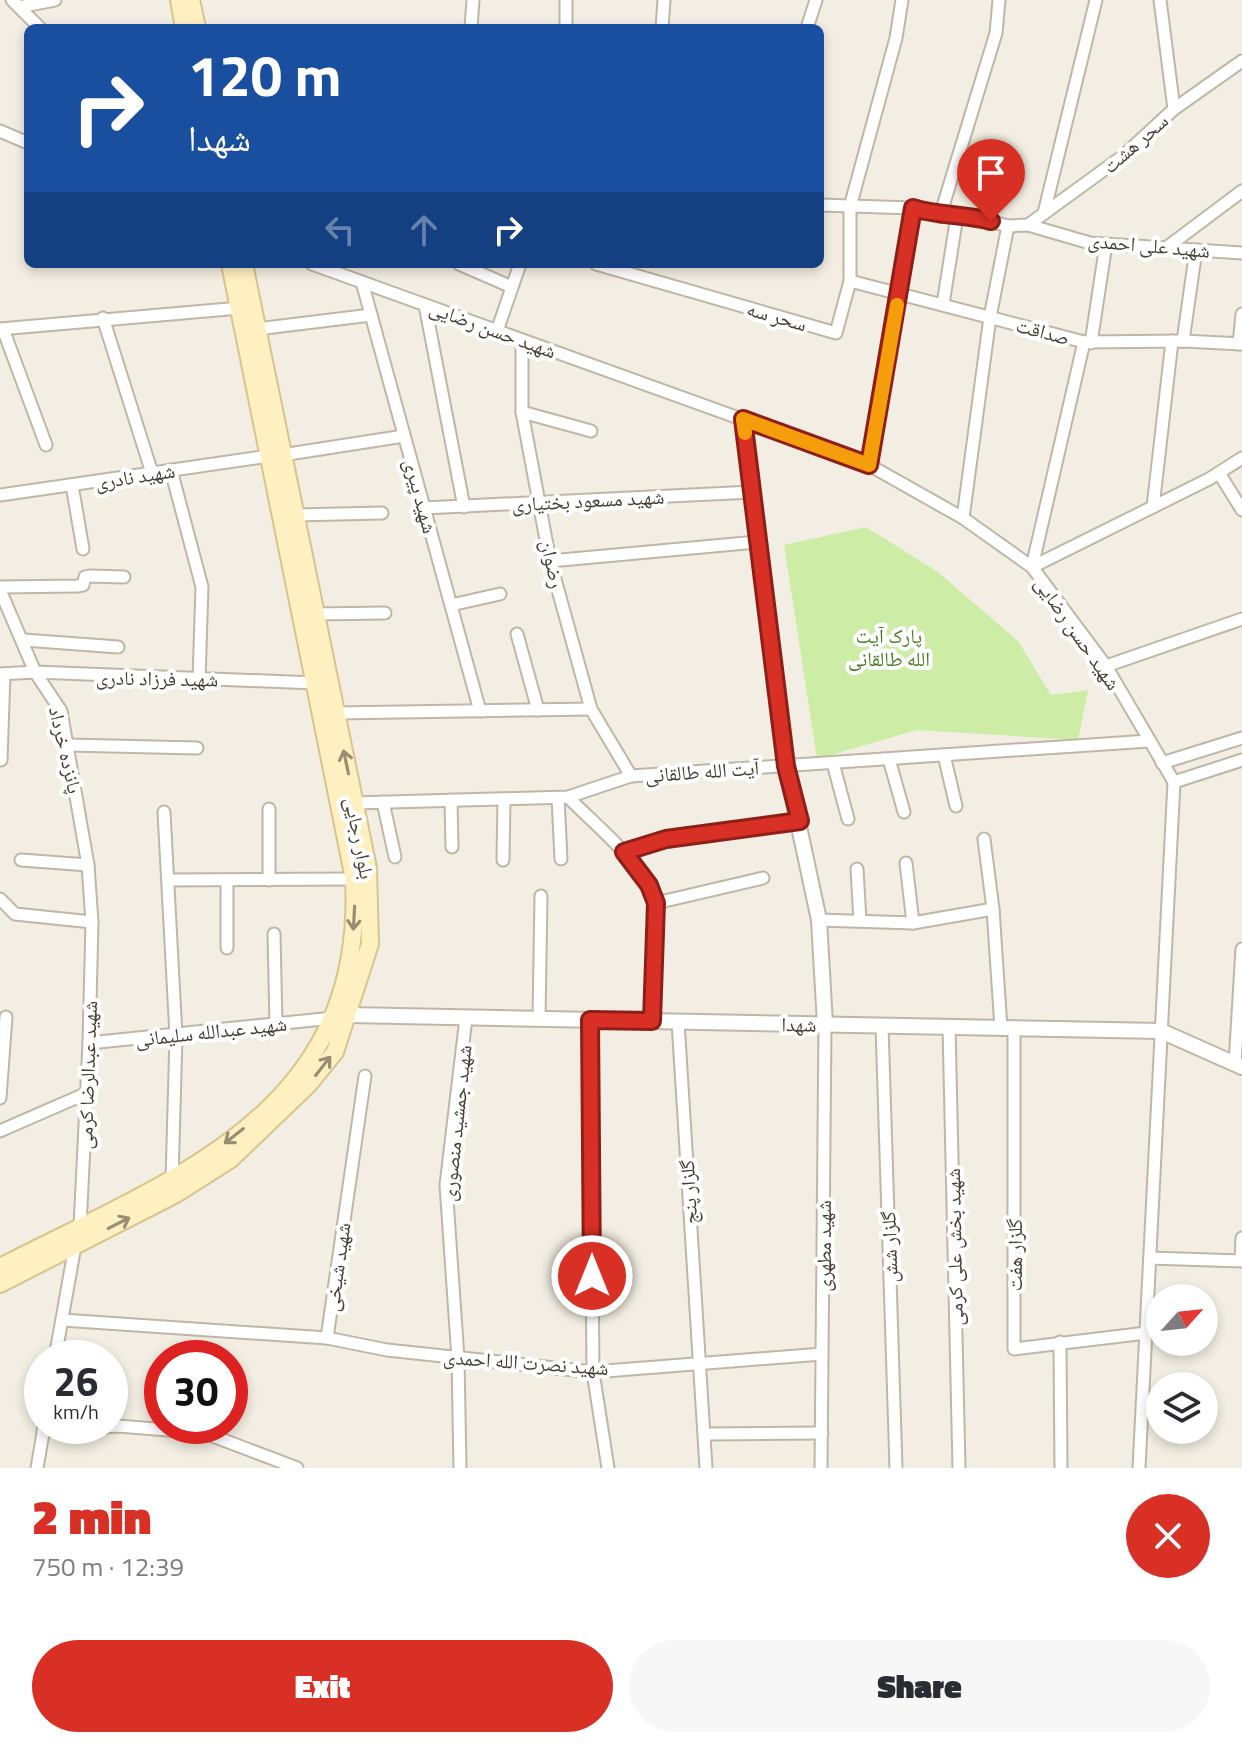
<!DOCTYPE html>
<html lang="en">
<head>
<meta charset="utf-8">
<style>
  body { margin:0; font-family:"Titillium Web","Noto Naskh Arabic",sans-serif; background:#f7f7f7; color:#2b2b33; height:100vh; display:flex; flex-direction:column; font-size:30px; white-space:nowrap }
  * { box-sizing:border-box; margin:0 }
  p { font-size:26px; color:#7c7c81 }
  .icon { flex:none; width:44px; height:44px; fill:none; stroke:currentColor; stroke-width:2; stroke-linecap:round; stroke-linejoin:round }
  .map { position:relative; height:1468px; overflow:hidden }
  .drawer { display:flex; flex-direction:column; background:#fff; flex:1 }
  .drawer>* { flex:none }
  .banner { position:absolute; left:24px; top:24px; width:800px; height:244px; border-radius:12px; box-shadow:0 4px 12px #0003; background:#1a4fa0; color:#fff; overflow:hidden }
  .needle { width:52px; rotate:63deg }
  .controls { position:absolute; left:1146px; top:1284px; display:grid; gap:16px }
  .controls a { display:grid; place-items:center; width:72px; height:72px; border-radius:50%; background:#fff; box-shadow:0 4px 12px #0003; font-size:40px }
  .speed { position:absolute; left:24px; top:1340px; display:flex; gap:16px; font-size:40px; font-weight:700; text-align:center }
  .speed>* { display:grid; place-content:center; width:104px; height:104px; border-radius:50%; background:#fff; box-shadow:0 4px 12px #0003; line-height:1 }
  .speed small { font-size:20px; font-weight:400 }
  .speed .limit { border:12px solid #d22; background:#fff; color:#111 }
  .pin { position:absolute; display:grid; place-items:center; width:68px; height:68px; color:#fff; margin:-82px -34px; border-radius:50% 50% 50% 0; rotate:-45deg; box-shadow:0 0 8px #0007 }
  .pin .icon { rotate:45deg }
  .me { position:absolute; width:88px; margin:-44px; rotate:0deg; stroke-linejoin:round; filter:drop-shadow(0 0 6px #0008) }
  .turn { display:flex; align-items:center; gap:28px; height:168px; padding:0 32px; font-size:36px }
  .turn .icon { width:104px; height:104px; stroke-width:2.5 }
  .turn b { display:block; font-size:56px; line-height:68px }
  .lanes { display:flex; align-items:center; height:76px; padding:0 32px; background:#0003; justify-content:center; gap:40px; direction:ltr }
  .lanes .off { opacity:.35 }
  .round { display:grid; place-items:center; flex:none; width:84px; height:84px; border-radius:42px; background:#f7f7f7 }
  .head { display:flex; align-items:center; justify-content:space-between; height:136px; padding:0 32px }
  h1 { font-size:48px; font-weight:800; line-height:60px; color:#d93025 }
  .button { display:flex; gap:16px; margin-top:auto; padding:16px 32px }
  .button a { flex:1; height:92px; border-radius:48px; background:#d93025; color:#fff; font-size:32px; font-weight:800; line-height:92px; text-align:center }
  .button a+a { background:#f7f7f7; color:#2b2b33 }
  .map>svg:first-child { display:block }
</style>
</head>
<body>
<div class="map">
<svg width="1242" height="1468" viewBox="0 0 1242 1468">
  <rect width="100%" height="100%" fill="#f3eee3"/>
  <path fill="#cdeda7" d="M866,527L938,572L1018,641L1051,695L1088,690L1078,740L917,730L817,759L784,545Z"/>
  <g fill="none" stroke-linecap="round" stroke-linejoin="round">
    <g stroke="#c0b6a5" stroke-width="15">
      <g id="minor">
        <path d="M12,0L40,28"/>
        <path d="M1160,0L1174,109"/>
        <path d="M19,7L55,0"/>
        <path d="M471,28L473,0"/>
        <path d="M566,28V0"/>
        <path d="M662,28L664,0"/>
        <path d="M807,28L816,0"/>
        <path d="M0,131L28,143"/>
        <path d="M820,205L913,208L940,216L974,217L1008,226L1028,225L1090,243L1242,253"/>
        <path d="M1044,213L1096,0"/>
        <path d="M940,216L996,33L999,0"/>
        <path d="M1028,225L1123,156L1174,109L1242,61"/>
        <path d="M1166,248L1242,191"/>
        <path d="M312,264L869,465L963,518L1032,567L1106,666L1174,782L1139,1468"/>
        <path d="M459,264L512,287"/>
        <path d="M596,264L836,333L850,281V207L896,38L902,0"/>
        <path d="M850,281L1084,342L1183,341L1242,344"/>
        <path d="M362,282L480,711"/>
        <path d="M943,304L957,216"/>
        <path d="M425,305L464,507"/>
        <path d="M103,318L152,473"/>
        <path d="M0,329L240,308"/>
        <path d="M3,329L46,445"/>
        <path d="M257,329L371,315"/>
        <path d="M497,331L520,264"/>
        <path d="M522,340V412L550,561L591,709L631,776"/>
        <path d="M1183,341L1196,250"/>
        <path d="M1091,343L1106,244"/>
        <path d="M1239,344L1242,314"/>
        <path d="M522,412L591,431"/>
        <path d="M282,455L404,436"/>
        <path d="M869,465L913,208"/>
        <path d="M171,470L202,587L199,679"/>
        <path d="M1219,473L1242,510"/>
        <path d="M72,485L83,549"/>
        <path d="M0,495L269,456"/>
        <path d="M1153,507L1172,341"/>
        <path d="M424,508L752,492"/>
        <path d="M295,515L382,513"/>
        <path d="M963,518L990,317L1008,226"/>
        <path d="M550,561L757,542"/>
        <path d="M1032,567L1209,479L1242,458"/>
        <path d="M1032,567L1084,342"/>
        <path d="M0,587L77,586L83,585L85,577L90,576L124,577"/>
        <path d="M0,590L35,672L61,711L88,865L92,922L89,1043L80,1227"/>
        <path d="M451,605L500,594"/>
        <path d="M315,614L385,613"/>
        <path d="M517,634L538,710"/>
        <path d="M24,640L118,647"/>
        <path d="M1106,666L1242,619"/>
        <path d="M0,674L35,672L315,683"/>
        <path d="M336,713L591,709"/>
        <path d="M68,745L197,748"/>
        <path d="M944,755L956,806"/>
        <path d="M889,759L904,812"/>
        <path d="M1,760L4,674"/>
        <path d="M833,763L848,819"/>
        <path d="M1162,763L1242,738"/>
        <path d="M1174,782L1242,760"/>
        <path d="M568,797C600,830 640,859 656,903L652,1021"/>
        <path d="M558,798L561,859"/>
        <path d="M451,800L452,847"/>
        <path d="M383,802L395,857"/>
        <path d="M354,803L568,797L631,776L1149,741"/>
        <path d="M269,809V880"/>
        <path d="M164,812L176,1036L172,1180"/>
        <path d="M984,839L993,909L1001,1028"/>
        <path d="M624,852L666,839L800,821"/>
        <path d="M21,860L88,865"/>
        <path d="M503,860L504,799"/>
        <path d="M906,863L913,923"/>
        <path d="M857,869L860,921"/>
        <path d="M168,880L354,879"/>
        <path d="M227,882V948"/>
        <path d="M0,899L15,914L92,922"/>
        <path d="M656,903L763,878"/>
        <path d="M819,920L913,923L993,909"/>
        <path d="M274,934L276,1024"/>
        <path d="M539,1019L541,896"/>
        <path d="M590,1020L593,1372L608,1468"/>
        <path d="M678,1022L706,1468"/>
        <path d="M882,1026L896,1468"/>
        <path d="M949,1027L959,1468"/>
        <path d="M1014,1028V1349L1146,1333"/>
        <path d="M89,1043L333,1018"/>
        <path d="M1235,1064L1242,949"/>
        <path d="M0,1098L6,1017"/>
        <path d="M0,1131L87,1093"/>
        <path d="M1150,1258L1241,1261L1242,1238"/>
        <path d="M62,1320L327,1338L387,1350L593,1372L822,1354"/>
        <path d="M327,1338L365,1076"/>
        <path d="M1060,1342L1061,1468"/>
        <path d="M55,1358L75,1246"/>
        <path d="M43,1431L118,1426L205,1433L297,1468"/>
        <path d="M705,1434L822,1433"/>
        <path d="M37,1468L44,1427"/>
        <path d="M460,1468L458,1358L446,1185L466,1018"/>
        <path d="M821,1468L825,1024"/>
      </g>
    </g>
    <g stroke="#c0b6a5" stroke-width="18">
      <g id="tertiary">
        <path d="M743,419L786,766L819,920L825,1024"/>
        <path d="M349,1015L1161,1031L1242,1067"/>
      </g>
    </g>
    <g stroke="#d8c48d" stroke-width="20">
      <g id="secondary">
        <path d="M179,0L184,28"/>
        <path d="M191,0L197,28"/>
        <path d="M0,1267C175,1177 366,1114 354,879L230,264"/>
        <path d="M0,1284L176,1194L231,1159L309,1084L335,1052L370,944L368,868L244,264"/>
      </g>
    </g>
    <use href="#minor" stroke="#fff" stroke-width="11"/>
    <use href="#tertiary" stroke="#fff" stroke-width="14"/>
    <use href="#secondary" stroke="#fff0c1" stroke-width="16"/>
  </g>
  <defs><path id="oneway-shaft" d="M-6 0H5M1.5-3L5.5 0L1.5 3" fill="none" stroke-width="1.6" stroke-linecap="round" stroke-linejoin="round" transform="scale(2)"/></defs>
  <g stroke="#998e72">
    <use href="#oneway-shaft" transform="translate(346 762) rotate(-102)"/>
    <use href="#oneway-shaft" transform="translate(354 918) rotate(93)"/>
    <use href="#oneway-shaft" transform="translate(323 1066) rotate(-52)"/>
    <use href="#oneway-shaft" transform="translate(234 1136) rotate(142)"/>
    <use href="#oneway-shaft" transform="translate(119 1223) rotate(-27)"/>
  </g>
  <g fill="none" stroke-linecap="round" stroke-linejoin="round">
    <g stroke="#8d1f18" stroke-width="20">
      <path id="route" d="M592,1276L590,1020L652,1021L656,903L649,885L624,852L666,839L800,821L786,766L743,419L869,465L913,208C939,216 965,214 991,221"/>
    </g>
    <use href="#route" stroke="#d93025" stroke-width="14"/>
    <path stroke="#f59e0b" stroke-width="14" d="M745,433L743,419L869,465L897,305"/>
  </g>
  <g text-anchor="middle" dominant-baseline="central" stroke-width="8" stroke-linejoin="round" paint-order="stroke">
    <g font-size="20" fill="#463e32" stroke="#fff">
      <text transform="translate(1135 143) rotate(-41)">سحر هشت</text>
      <text transform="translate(1149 245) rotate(5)">شهید علی احمدی</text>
      <text transform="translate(777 316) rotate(16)">سحر سه</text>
      <text transform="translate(493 329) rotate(20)">شهید حسن رضایی</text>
      <text transform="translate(1043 331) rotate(15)">صداقت</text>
      <text transform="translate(135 476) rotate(-9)">شهید نادری</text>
      <text transform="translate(421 496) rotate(75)">شهید پیری</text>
      <text transform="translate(588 500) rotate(-3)">شهید مسعود بختیاری</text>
      <text transform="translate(553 564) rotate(78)">رضوان</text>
      <text transform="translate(1078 633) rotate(55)">شهید حسن رضایی</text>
      <text transform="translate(157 678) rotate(1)">شهید فرزاد نادری</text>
      <text transform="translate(66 750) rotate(77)">پانزده خرداد</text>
      <text transform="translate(702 771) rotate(-4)">آیت الله طالقانی</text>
      <text transform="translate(360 838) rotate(79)">بلوار رجایی</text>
      <text transform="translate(799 1024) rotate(1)">شهدا</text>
      <text transform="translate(211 1031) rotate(-6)">شهید عبدالله سلیمانی</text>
      <text transform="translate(87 1075) rotate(-88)">شهید عبدالرضا کرمی</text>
      <text transform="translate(456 1123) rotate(-84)">شهید جمشید منصوری</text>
      <text transform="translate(688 1192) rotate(-93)">گلزار پنج</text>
      <text transform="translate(823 1246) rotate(-90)">شهید مطهری</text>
      <text transform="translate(889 1247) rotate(-92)">گلزار شش</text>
      <text transform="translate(954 1247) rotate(-91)">شهید بخش علی کرمی</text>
      <text transform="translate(1014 1255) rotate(-90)">گلزار هفت</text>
      <text transform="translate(337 1267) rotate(-82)">شهید شیخی</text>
      <text transform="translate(526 1362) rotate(4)">شهید نصرت الله احمدی</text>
    </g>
    <g font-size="20" fill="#447d20" stroke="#fff">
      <text x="889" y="635">پارک آیت<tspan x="889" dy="23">الله طالقانی</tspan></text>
    </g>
  </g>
</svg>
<div class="controls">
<a><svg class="needle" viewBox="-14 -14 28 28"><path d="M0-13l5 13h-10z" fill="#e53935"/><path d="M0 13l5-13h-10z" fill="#7c7c81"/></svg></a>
<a><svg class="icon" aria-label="layers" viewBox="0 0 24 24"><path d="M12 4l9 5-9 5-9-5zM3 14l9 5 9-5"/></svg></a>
</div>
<div class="speed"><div>26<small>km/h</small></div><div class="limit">30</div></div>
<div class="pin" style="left:991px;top:221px;background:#d93025"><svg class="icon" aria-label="arrive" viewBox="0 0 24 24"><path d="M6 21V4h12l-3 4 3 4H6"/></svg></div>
<svg class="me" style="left:592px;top:1276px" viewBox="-20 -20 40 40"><circle r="17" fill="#d93025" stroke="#fff" stroke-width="3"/><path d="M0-11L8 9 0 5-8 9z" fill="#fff"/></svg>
<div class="banner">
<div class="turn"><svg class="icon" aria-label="right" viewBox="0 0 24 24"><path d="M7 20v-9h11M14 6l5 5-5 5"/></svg><div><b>120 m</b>شهدا</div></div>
<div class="lanes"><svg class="icon off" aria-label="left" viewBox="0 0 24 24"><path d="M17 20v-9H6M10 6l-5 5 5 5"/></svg><svg class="icon off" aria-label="ahead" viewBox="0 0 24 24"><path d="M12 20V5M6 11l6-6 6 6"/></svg><svg class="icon" aria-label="right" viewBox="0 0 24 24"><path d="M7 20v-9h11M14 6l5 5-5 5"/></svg></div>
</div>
</div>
<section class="drawer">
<div class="head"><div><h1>2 min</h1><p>750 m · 12:39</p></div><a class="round" style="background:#d93025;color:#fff"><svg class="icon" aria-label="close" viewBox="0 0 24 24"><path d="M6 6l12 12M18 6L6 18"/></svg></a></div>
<div class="button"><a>Exit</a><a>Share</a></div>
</section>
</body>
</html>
